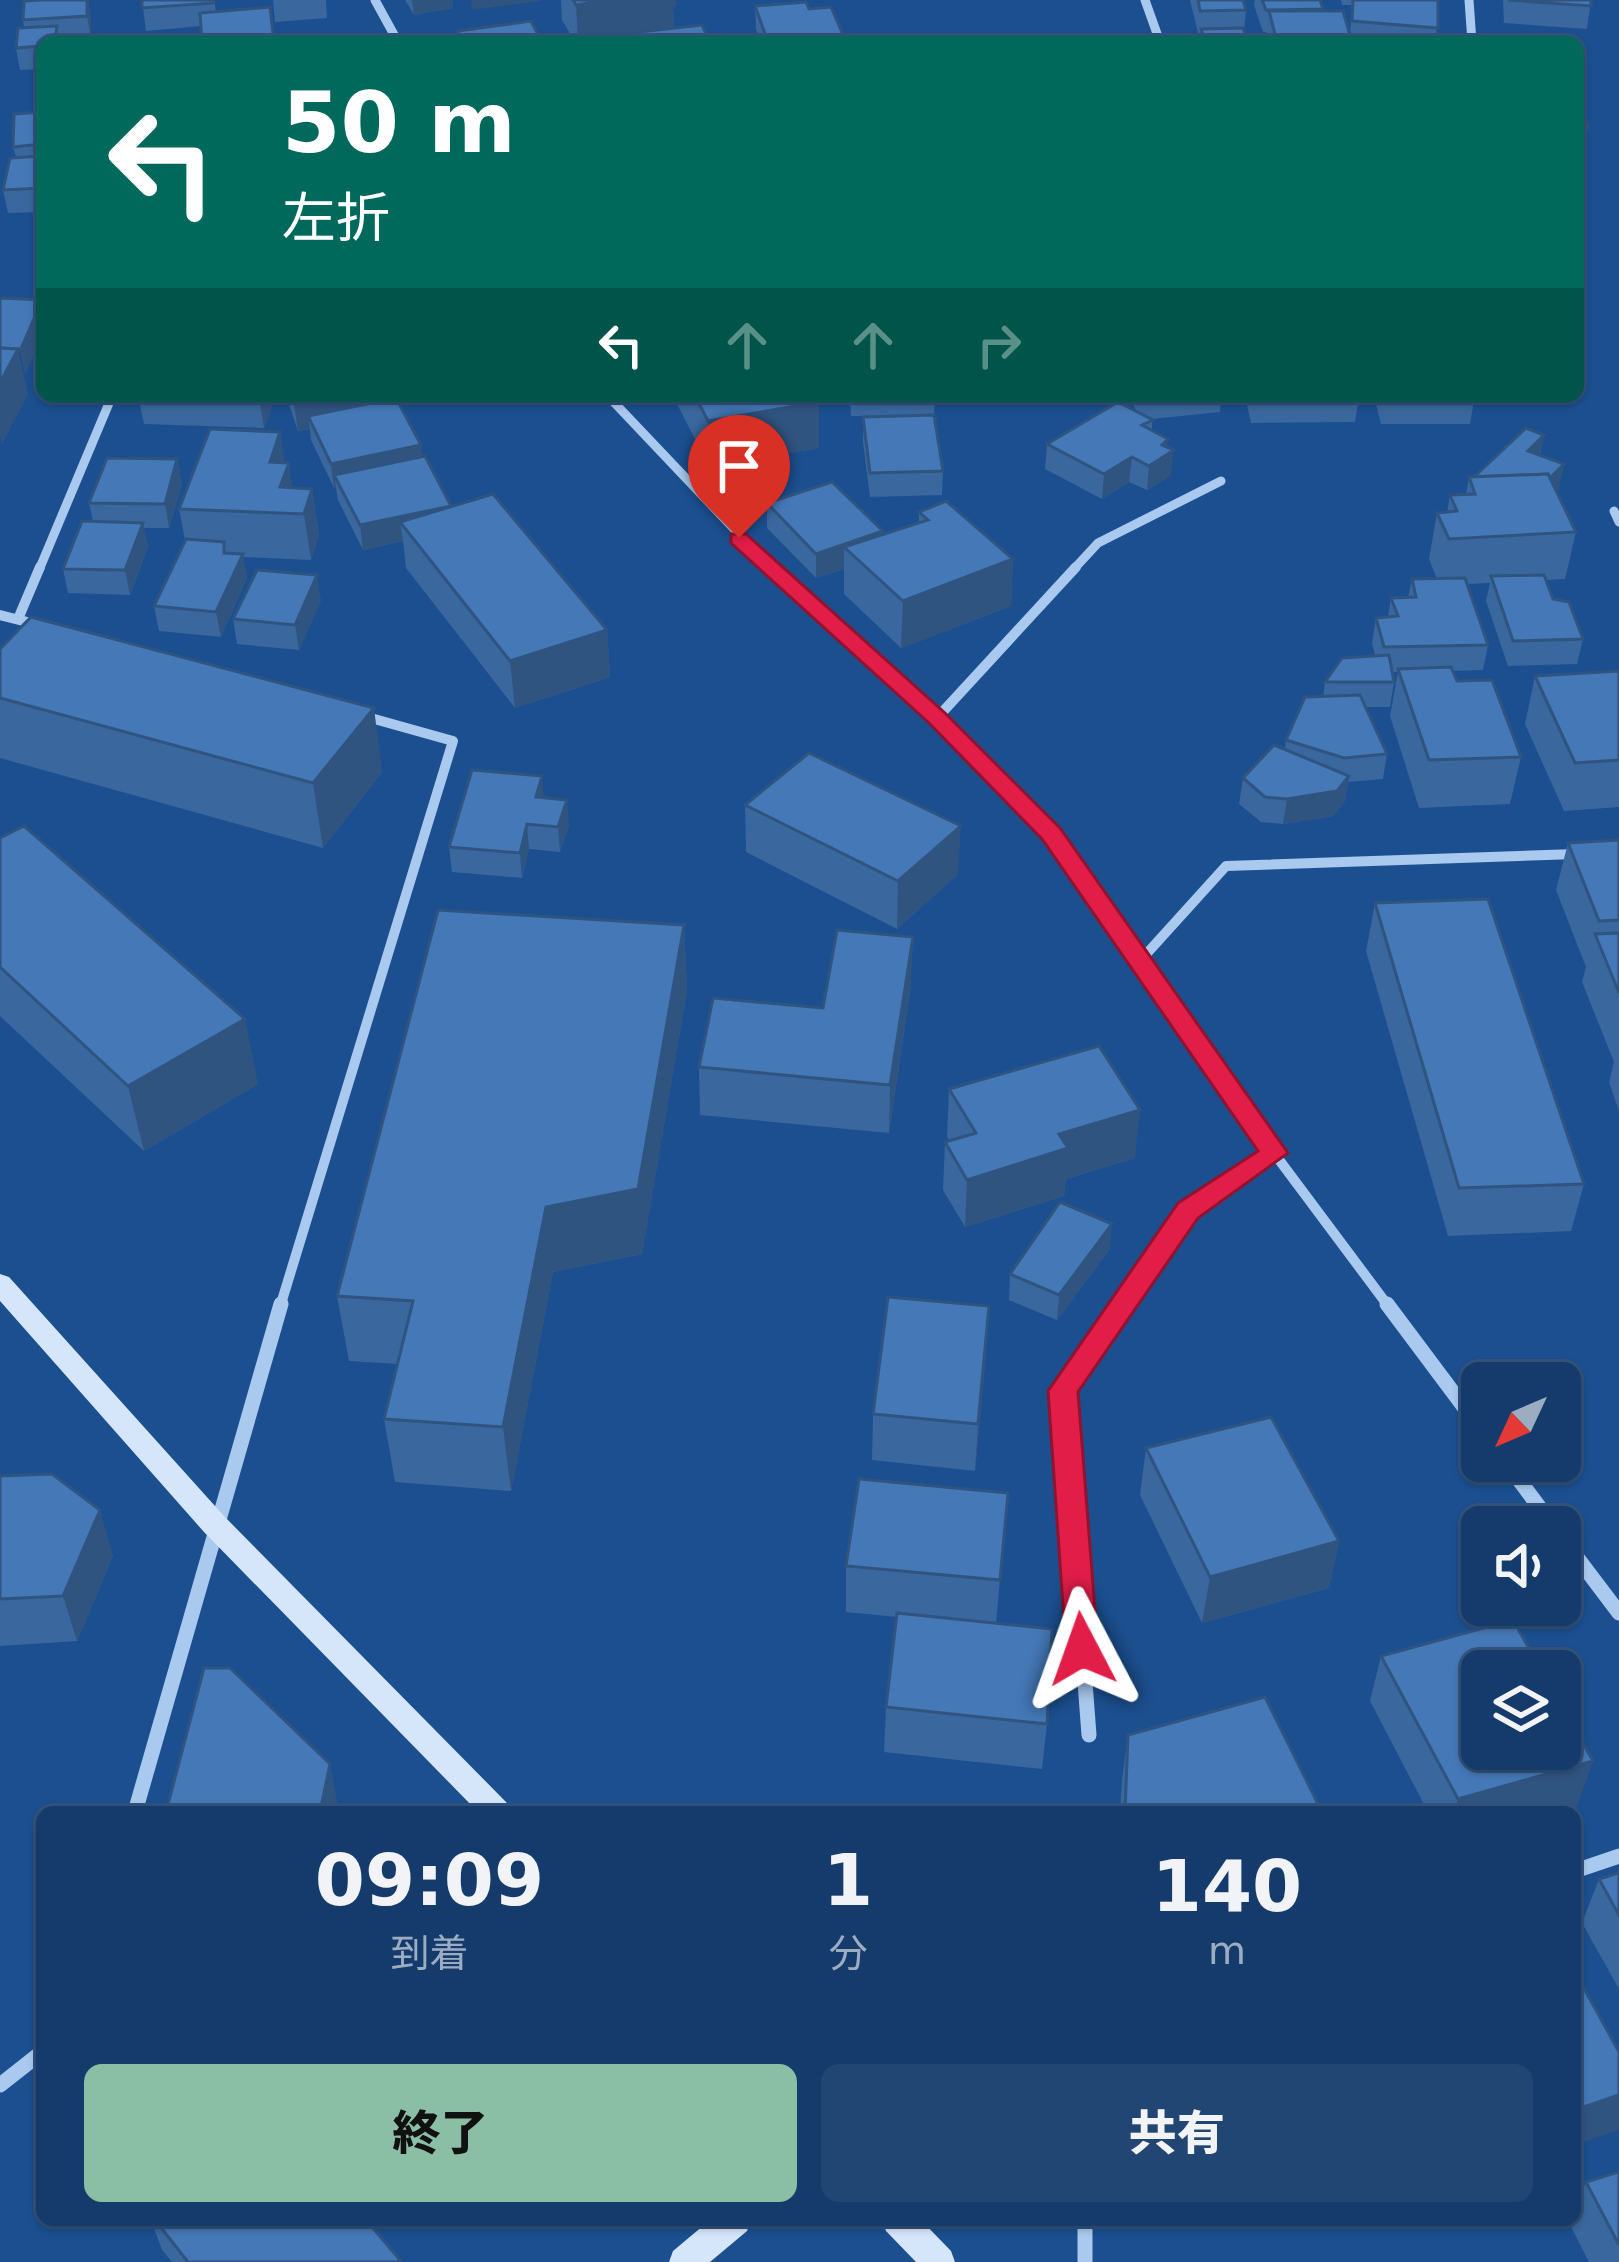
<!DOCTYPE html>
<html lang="ja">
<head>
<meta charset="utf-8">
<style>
  body { margin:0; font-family:"DejaVu Sans","Noto Sans JP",sans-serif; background:#214673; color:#f1f3f6; height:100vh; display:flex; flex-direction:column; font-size:45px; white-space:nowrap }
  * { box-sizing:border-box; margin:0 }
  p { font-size:39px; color:#9dadc1 }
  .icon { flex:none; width:66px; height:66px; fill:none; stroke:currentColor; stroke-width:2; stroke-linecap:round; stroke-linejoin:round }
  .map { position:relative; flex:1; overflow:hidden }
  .panel { position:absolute; left:36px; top:1806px; width:1545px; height:420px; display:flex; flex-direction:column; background:#143b6b; border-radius:18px; box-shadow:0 3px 9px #0004,0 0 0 3px #33557e }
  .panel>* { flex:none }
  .hud { position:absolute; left:36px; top:36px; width:1548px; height:366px; border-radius:18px; box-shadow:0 3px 9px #0004,0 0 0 3px #33557e; background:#00695c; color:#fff; overflow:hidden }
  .needle { width:78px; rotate:226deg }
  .controls { position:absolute; left:1461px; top:1362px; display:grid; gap:24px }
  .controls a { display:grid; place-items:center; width:120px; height:120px; border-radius:18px; background:#143b6b; box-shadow:0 3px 9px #0004,0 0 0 3px #33557e; font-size:60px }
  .pin { position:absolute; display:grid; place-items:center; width:102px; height:102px; color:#fff; margin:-123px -51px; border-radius:50% 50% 50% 0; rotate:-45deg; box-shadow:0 0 12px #0007 }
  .pin .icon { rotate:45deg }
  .me { position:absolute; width:132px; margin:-66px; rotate:356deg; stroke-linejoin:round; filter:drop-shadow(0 0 9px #0008) }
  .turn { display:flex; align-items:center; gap:42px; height:252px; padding:0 48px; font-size:54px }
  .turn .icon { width:156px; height:156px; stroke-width:2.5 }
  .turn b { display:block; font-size:84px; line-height:102px }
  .lanes { display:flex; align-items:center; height:114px; padding:0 48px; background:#0003; justify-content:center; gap:60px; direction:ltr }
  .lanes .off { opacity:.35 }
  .eta { display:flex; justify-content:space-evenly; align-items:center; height:204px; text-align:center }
  .eta b { font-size:72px; font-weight:800; line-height:84px }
  .primary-button { display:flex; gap:24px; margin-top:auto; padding:24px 48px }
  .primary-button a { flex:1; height:138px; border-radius:18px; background:#8abfa5; color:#111; font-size:48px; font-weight:800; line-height:138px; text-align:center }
  .primary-button a+a { background:#214673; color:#f1f3f6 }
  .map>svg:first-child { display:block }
</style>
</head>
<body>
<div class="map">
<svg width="1619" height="2262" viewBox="0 0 1619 2262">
  <rect width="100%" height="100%" fill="#1b4f8f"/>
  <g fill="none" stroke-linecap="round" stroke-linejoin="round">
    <g stroke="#a9c9ee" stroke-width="9">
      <path d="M375,0L398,42"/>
      <path d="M1145,0L1160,42"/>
      <path d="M1469,0L1472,42"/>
      <path d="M608,396L773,570"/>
      <path d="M1614,511L1619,522"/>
      <path d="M39,570L112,396"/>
      <path d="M1073,570L1098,543L1221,481"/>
    </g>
    <g stroke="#a9c9ee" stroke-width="10">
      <path d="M770,567L937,718L1051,833L1274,1153L1389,1307"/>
      <path d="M0,615L39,625"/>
      <path d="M18,619L40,567"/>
      <path d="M937,718L1076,567"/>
      <path d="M1140,961L1226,866L1576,854"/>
      <path d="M280,1307L453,741L360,715"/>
      <path d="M1121,1307L1188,1210L1274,1153"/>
    </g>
    <g stroke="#a9c9ee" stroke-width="15">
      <path d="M1387,1304L1482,1431"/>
      <path d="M1505,1461L1554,1527"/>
      <path d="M1560,1535L1619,1613"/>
      <path d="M1089,1735L1063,1391L1123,1304"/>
      <path d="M135,1812L281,1304"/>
      <path d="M1575,1871L1619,1856"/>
      <path d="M0,2085L42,2052"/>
      <path d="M1085,2220V2262"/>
    </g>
    <g fill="#d6e6fa" fill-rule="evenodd">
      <path d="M0,1274L9,1277L224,1516L507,1803L512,1812H478L204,1532L0,1301Z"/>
      <path d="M710,2220H751L747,2231L710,2262H669L673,2251Z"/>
      <path d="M882,2220H921L951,2251L955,2262H916L886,2231Z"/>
    </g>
  </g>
  <g fill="#3a679d">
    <path d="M88,0L91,19V38L42,42V69L20,70L16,48L24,27L23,20Z"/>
    <path d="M142,0H214L216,12L201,26L146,31Z"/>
    <path d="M273,0H326L327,18L275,22Z"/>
    <path d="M405,0H452L453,8L414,15Z"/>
    <path d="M561,0H676V7H673L674,28L710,42H639V38L611,42H575L562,20Z"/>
    <path d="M1190,0H1243L1246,10L1244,31L1248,42H1199L1200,33H1198Z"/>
    <path d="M1255,0H1320L1323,11L1350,34L1352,5H1342L1341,0H1438L1436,42H1265L1266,32H1263L1254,5Z"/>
    <path d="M1503,0H1591L1587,29L1504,23Z"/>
    <path d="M755,6L809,9L843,35L842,42H760L756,29Z"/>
    <path d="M1578,94L1588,127L1583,150H1578Z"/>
    <path d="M42,112V212L8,213L3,190L16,157L13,147Z"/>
    <path d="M138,396H259L261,407L259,396H271L272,407L264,428L144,424Z"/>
    <path d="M286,396H371V403L422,456L451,507L607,630L610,677L515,708L406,568L403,541L363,550L338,500L336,488H334L311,440L310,429L298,431Z"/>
    <path d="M673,396H815L819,448L709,467Z"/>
    <path d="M850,396H935L934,416L943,471L942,495L870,497L863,442V417L908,416H851Z"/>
    <path d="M1129,396H1221L1220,412L1152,419V430L1167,447L1171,475L1147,490L1129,482L1102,499L1045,469L1047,444L1136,411Z"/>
    <path d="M1245,396H1358L1359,397L1355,422L1251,423Z"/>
    <path d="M1374,396H1473L1474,400L1470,424H1381Z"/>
    <path d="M1544,435L1540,455L1559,489L1556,491L1576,532L1565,579L1546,580L1553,599L1583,639L1577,664L1508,666L1486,601L1490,583L1467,584L1488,645L1483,670L1453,671L1457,681L1521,757L1510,804L1419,808L1390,716L1398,672H1392L1394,682L1390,707H1365L1387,754L1383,779L1348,782L1345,801L1333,816L1283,824L1261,822L1239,804L1243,778L1285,749L1286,740L1323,697L1325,682L1375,656L1372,643L1376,618L1388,617L1391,598L1408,597L1412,579H1437L1429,559L1437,513L1447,512L1450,495L1466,494L1469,477H1474Z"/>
    <path d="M177,459L182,484L169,528H144L148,547L130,595L68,593L63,569L93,521L89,503Z"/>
    <path d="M285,463L293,488L312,489L319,535L311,560L243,557L247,578L221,637L159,631L154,606L185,540L179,509Z"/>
    <path d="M767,503L883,534L919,523V512L1013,559L1011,606L901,648L844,594V569L816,578L767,528Z"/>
    <path d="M321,600L299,650L237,644L233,619Z"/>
    <path d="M0,649L382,772L323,848L0,758Z"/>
    <path d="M1619,671V807L1564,811L1525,724L1535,676Z"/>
    <path d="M544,798L569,825L560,852L529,849L522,878L452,872L449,847Z"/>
    <path d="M745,805L958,874L897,929L746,852Z"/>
    <path d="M0,838L258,1084L144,1151L0,1016Z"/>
    <path d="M1619,840V1111L1609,1082L1614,1062L1582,982L1586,967L1556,890L1568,843Z"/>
    <path d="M1375,903L1584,1184L1571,1231L1448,1236L1366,951Z"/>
    <path d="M684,925L687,990L642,1254L553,1272L511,1491L395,1482L384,1419L398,1364L349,1361L337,1296Z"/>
    <path d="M911,985L889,1133L700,1115L699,1067L823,1008Z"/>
    <path d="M949,1089L1135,1158L1066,1179L1064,1196L965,1227L943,1190L945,1142L950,1141L947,1137Z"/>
    <path d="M1110,1249L1057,1320L1009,1300L1010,1274Z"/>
    <path d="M986,1353L975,1471L872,1460L873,1414Z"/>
    <path d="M1146,1448L1339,1541L1329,1588L1202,1623L1140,1495Z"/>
    <path d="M0,1476L113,1556L77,1641L0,1646Z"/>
    <path d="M1008,1493L996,1623L1047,1724L1042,1769L884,1752L886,1707L897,1617L846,1612V1566Z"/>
    <path d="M1381,1656L1577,1806L1556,1812H1428L1370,1701Z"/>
    <path d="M1128,1735L1322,1812H1120L1122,1780Z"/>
    <path d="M1619,1873V1989L1582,1923L1599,1879Z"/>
    <path d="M1619,2172V2262H1589L1569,2223L1570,2220H1575V2208L1586,2182Z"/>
    <path d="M151,2220H366L400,2262H172L162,2250Z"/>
  </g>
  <g fill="#305480">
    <path d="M88,0L91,19V38L87,16Z"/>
    <path d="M412,0H452L453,8L414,15Z"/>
    <path d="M471,0H540V1L472,10Z"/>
    <path d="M607,0H676V7H673L674,33L639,32V38L611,42H578L576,5Z"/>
    <path d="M42,300V336L25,375L20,351Z"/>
    <path d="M18,349L28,394L2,444L0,434V383Z"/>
    <path d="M259,396H271L272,407L264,428Z"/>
    <path d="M293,396H371L373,418L308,416L310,429L298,431Z"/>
    <path d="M819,402V448L709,467L708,421Z"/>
    <path d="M280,432L286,471L289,463L296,509L284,513L270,462Z"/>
    <path d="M1544,435L1539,459L1528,451Z"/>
    <path d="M1168,439L1166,455L1174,450L1171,475L1147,490L1149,466Z"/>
    <path d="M421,445L424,469L334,475L336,488H334L331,464Z"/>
    <path d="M1132,457L1129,482L1102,499L1104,474Z"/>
    <path d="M177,459L182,484L169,528L165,504Z"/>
    <path d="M1564,464L1559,489L1534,512L1539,487Z"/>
    <path d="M312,489L319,535L311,560L304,514Z"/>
    <path d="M451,506L414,539L400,522L403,541L363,550L360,525Z"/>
    <path d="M143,523L148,547L130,595L125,570Z"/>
    <path d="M883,531L882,556L844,547V569L816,578V554Z"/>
    <path d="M243,554L247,578L221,637L216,612Z"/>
    <path d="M1013,559L1011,606L901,648L903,601Z"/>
    <path d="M317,575L321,600L299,650L295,625Z"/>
    <path d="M607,630L610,677L515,708L510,661Z"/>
    <path d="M374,708L382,772L323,848L313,783Z"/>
    <path d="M542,776L544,801L536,797Z"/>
    <path d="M1349,776L1345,801L1333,816L1283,824L1287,799Z"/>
    <path d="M567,800L569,825L560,852L558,827Z"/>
    <path d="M527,824L529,849L522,878L520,853Z"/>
    <path d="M961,826L958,874L897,929L898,881Z"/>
    <path d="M684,925L687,990L642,1254L553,1272L511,1491L503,1427L546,1207Z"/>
    <path d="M913,937L911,985L889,1133L890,1085Z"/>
    <path d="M245,1019L258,1084L144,1151L128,1086Z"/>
    <path d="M1140,1110L1135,1158L1066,1179L1064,1196L965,1227L967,1180L1059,1134Z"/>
    <path d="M1112,1224L1110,1249L1057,1320L1059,1295Z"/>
    <path d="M989,1306L986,1353L975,1471L978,1424Z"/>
    <path d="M100,1510L113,1556L77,1641L63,1596Z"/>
    <path d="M1339,1541L1329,1588L1202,1623L1210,1577Z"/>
    <path d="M1593,1761L1577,1806L1556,1812H1454L1458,1799Z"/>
    <path d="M330,1764L339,1812H320Z"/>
    <path d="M1619,2095V2130L1575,2145V2110Z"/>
  </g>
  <g fill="#4478b7" stroke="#305480" stroke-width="3">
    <path d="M41,0H87V16L23,20L24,1Z"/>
    <path d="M142,0H213L214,3L142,8Z"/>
    <path d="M573,0H607L576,5Z"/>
    <path d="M1198,0H1243L1246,10L1200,11Z"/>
    <path d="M1262,0H1320L1323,9L1266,10Z"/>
    <path d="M1353,0H1438V28L1352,21Z"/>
    <path d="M1508,0H1591V6Z"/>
    <path d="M806,2L809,9L831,7L843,35L768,42L755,6Z"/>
    <path d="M270,7L274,42H202L200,13Z"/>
    <path d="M1269,11H1343L1352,42H1277Z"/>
    <path d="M531,21L542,42H464L458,31Z"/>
    <path d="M702,25L710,42H643L639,32Z"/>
    <path d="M57,26L55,42H42V46L16,48L18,28Z"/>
    <path d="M1243,28L1248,42H1205L1201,29Z"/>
    <path d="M1419,35L1422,42H1365L1363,36Z"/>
    <path d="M1578,94H1579L1588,127H1578Z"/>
    <path d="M42,112V144L13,147L14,114Z"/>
    <path d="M42,156V188L3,190L10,158Z"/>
    <path d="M0,298L42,300L20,351H17L18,349L0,348Z"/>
    <path d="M0,348L18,349L0,383Z"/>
    <path d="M695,396H815L819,402L708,421Z"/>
    <path d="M1253,396H1358L1359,397L1254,398Z"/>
    <path d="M1384,396H1473L1474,400H1384Z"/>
    <path d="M396,398L421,445L331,464L308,416Z"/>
    <path d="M1118,402L1153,420L1142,425L1168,439L1162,445L1174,450L1149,466L1132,457L1104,474L1047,444Z"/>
    <path d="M934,415L943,471L870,473L863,417Z"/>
    <path d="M1526,428L1544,435L1528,451L1564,464L1550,478L1548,474L1474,477Z"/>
    <path d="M210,429L280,432L270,462L289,463L280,487L312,489L304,514L179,509Z"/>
    <path d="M425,456L451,506L360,525L334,475Z"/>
    <path d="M107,458L177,459L165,504L89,503Z"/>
    <path d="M1548,474L1576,532L1449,539L1437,513L1457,511L1450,495L1475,494L1469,477Z"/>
    <path d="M832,482L883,531L816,554L767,503Z"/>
    <path d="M493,494L607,630L510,661L400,522Z"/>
    <path d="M946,501L1013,559L903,601L844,547L928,520L919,512Z"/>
    <path d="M82,521L143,523L125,570L63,569Z"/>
    <path d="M186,539L224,542V553L243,554L216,612L154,606Z"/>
    <path d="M257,570L317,575L295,625L233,619Z"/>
    <path d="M1544,575L1553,599L1569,602L1583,639L1513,641L1491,576Z"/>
    <path d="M1465,578L1488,645L1384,647L1376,618L1398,616L1391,598L1416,597L1412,579Z"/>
    <path d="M31,617L374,708L313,783L0,698V649Z"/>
    <path d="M1389,655L1394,682H1325L1342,658Z"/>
    <path d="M1451,667L1457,681L1492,680L1521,757L1429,760L1398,669Z"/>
    <path d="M1619,671V760L1575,763L1535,676Z"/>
    <path d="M1360,695L1387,754L1344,758L1286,740L1305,697Z"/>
    <path d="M1274,745L1349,776L1337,791L1287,799L1265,797L1243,778Z"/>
    <path d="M809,753L961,826L898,881L745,805Z"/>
    <path d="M472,770L542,776L536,797L567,800L558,827L527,824L520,853L449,847Z"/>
    <path d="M24,826L245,1019L128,1086L0,967V838Z"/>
    <path d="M1619,840V920L1599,921L1568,843Z"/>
    <path d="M1488,899L1584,1184L1459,1188L1375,903Z"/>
    <path d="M438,910L684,925L638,1189L546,1207L503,1427L384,1419L413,1301L337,1296Z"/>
    <path d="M837,930L913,937L890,1085L699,1067L713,998L823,1008Z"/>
    <path d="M1619,933V993L1595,934Z"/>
    <path d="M1099,1046L1140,1110L1059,1134L1068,1148L967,1180L945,1142L976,1133L949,1089Z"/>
    <path d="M1060,1202L1112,1224L1059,1295L1010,1274Z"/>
    <path d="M888,1297L989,1306L978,1424L873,1414Z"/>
    <path d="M1271,1417L1339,1541L1210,1577L1146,1448Z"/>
    <path d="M52,1474L100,1510L63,1596L0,1599V1476Z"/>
    <path d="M859,1479L1008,1493L1000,1580L846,1566Z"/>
    <path d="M897,1613L1052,1629L1047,1724L886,1707Z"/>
    <path d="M1513,1620L1542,1671H1482V1749H1560V1703L1593,1761L1458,1799L1381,1656Z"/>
    <path d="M204,1668H230L330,1764L320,1812H166Z"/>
    <path d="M1265,1697L1322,1812H1125L1128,1735Z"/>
    <path d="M1619,1873V1915L1599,1879Z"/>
    <path d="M1575,1972L1619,2052V2095L1575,2110Z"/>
    <path d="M1619,2172V2245L1586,2182Z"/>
    <path d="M155,2220H366L400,2260L397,2262H188Z"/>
  </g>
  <path fill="#e11d48" stroke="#92132f" stroke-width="3" d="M731,534H746L945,713L1060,828L1288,1153L1198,1218L1078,1392L1098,1649L1094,1658H1071L1066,1649L1048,1391L1178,1203L1258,1151L1042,839L929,723L731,543Z"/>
</svg>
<div class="controls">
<a><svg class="needle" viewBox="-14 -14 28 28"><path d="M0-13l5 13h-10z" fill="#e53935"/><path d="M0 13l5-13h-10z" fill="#9dadc1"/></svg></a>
<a><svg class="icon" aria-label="sound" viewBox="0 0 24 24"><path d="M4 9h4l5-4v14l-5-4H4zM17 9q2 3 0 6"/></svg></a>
<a><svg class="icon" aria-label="layers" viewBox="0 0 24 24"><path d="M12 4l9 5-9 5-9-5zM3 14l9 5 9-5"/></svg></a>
</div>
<div class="pin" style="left:739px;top:538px;background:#d93025"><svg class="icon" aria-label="arrive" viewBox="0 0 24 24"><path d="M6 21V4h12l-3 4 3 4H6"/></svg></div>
<svg class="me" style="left:1082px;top:1649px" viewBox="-20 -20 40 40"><path d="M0-17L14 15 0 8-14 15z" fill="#e11d48" stroke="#fff" stroke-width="4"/></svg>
<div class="hud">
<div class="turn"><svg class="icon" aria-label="left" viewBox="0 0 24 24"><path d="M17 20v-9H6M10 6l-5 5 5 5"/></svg><div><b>50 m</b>左折</div></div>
<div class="lanes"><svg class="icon" aria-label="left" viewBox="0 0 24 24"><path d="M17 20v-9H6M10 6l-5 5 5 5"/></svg><svg class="icon off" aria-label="ahead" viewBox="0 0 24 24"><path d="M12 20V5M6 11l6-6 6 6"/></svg><svg class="icon off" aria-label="ahead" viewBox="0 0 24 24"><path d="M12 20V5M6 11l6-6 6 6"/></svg><svg class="icon off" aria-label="right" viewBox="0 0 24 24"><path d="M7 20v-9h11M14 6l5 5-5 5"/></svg></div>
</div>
<section class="panel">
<div class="eta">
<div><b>09:09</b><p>到着</p></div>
<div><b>1</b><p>分</p></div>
<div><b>140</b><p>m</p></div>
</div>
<div class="primary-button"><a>終了</a><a>共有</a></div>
</section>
</div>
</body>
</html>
